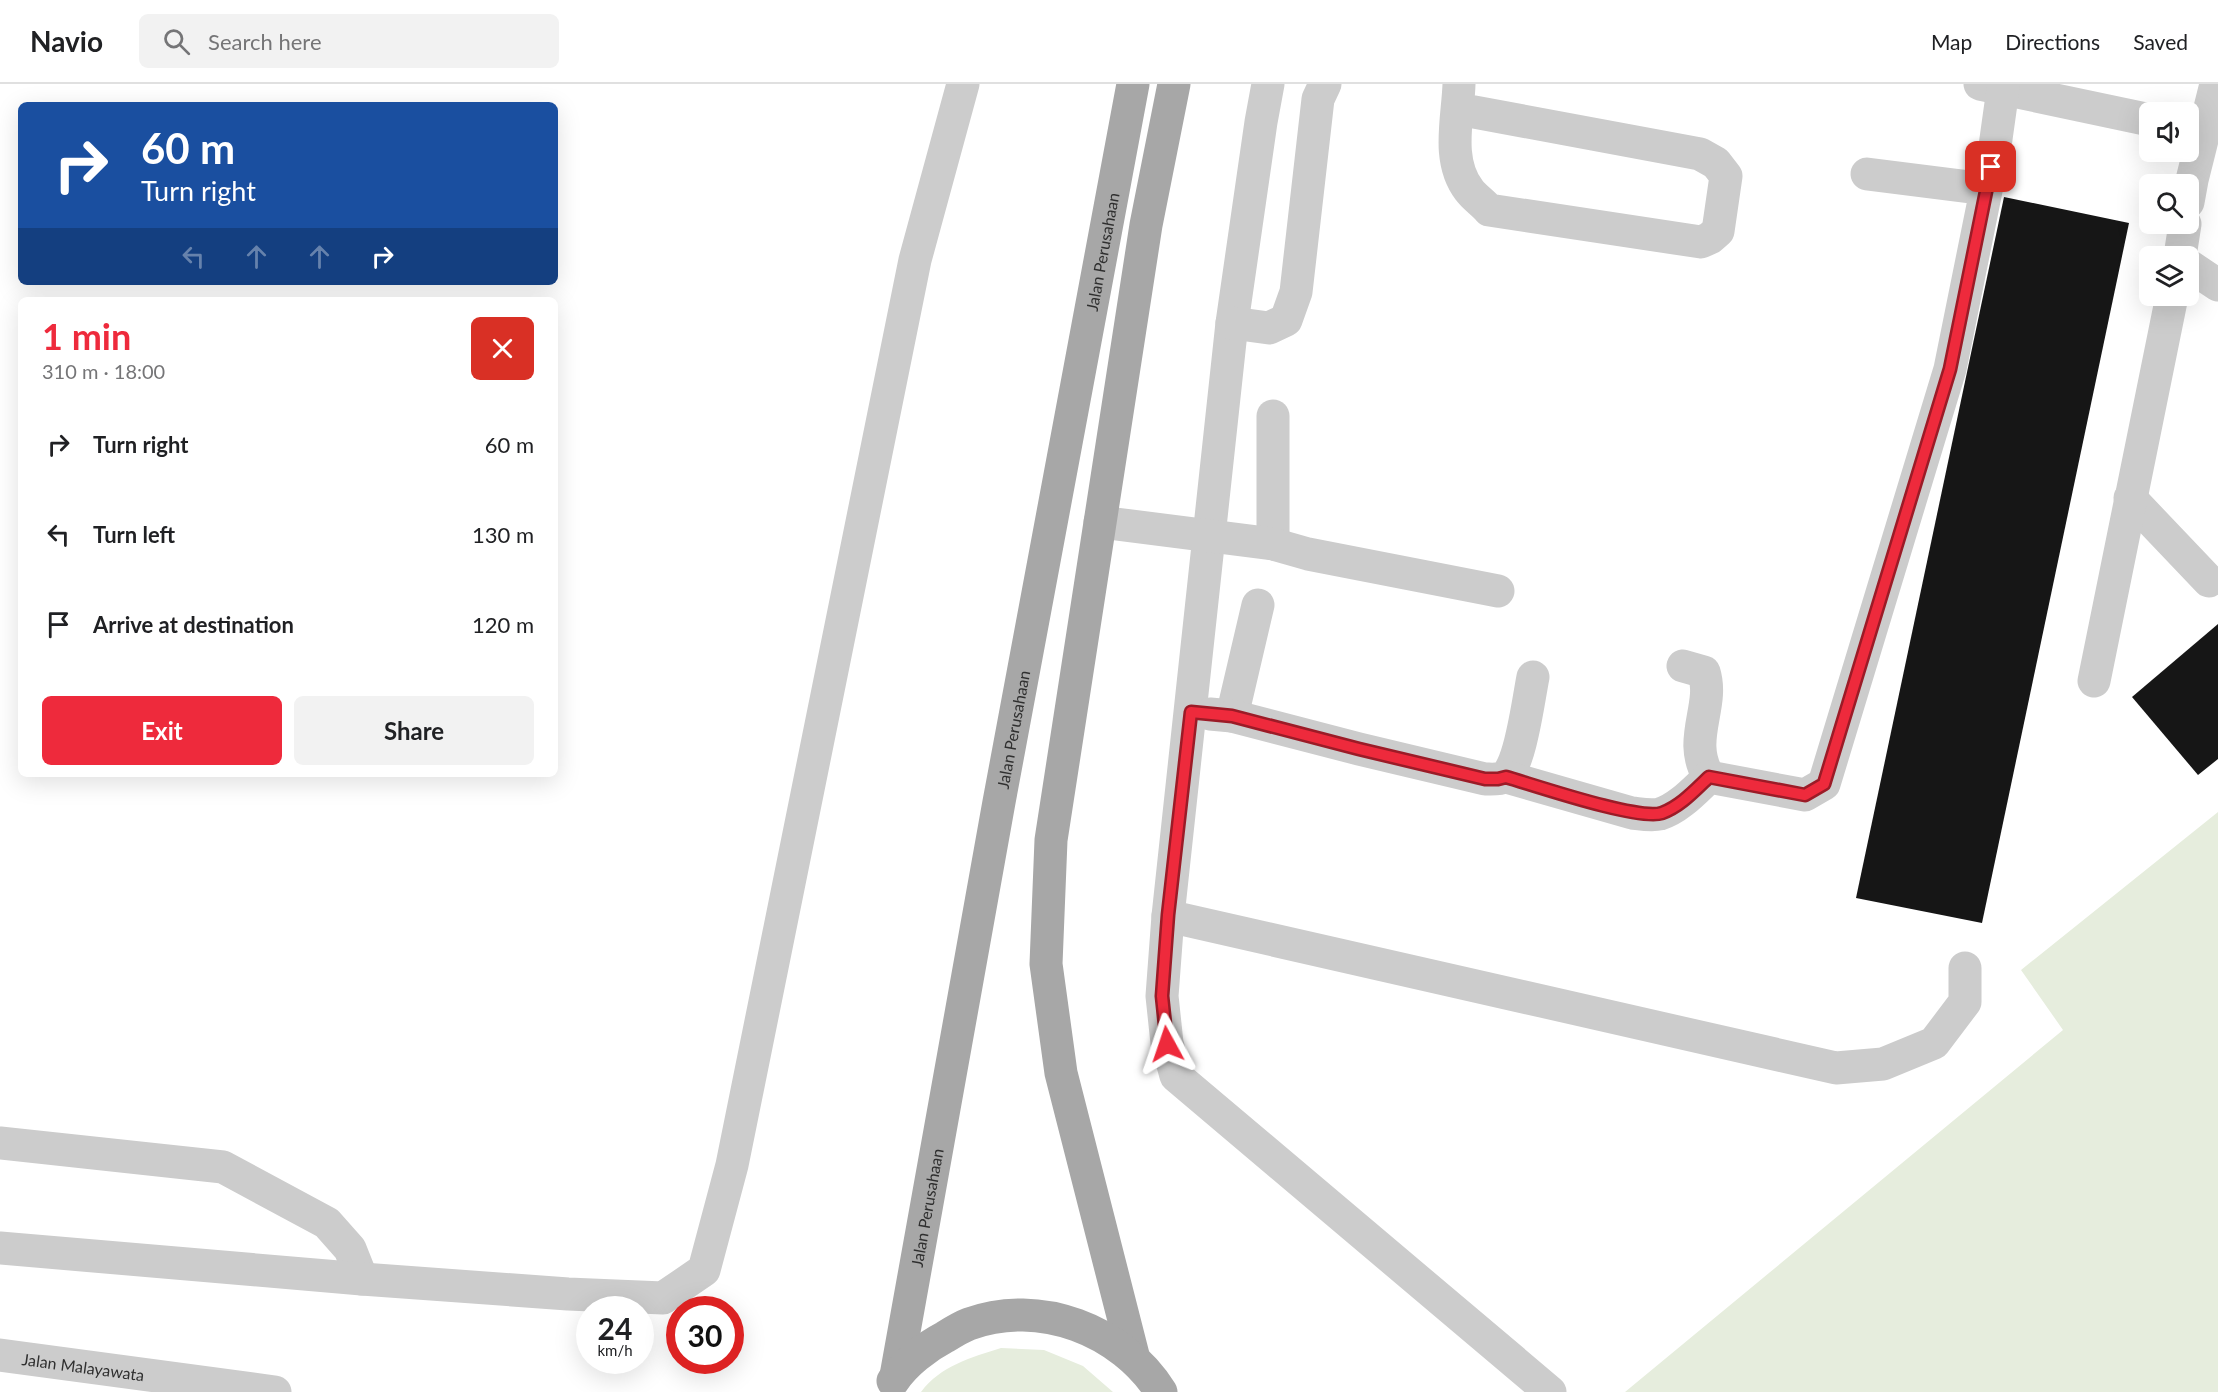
<!DOCTYPE html>
<html lang="en">
<head>
<meta charset="utf-8">
<style>
  body { margin:0; font-family:Lato,sans-serif; background:#f2f2f2; color:#202124; height:100vh; display:flex; flex-direction:column; font-size:22px; white-space:nowrap }
  * { box-sizing:border-box; margin:0 }
  p { font-size:20px; color:#757577 }
  .icon { flex:none; width:33px; height:33px; fill:none; stroke:currentColor; stroke-width:2; stroke-linecap:round; stroke-linejoin:round }
  .map { position:relative; flex:1; overflow:hidden }
  .sheet { position:absolute; left:18px; top:213px; width:540px; height:480px; display:flex; flex-direction:column; background:#fff; border-radius:9px; box-shadow:0 6px 24px #0002 }
  .sheet>* { flex:none }
  .banner { position:absolute; left:18px; top:18px; width:540px; height:183px; border-radius:9px; box-shadow:0 6px 24px #0002; background:#1a4fa0; color:#fff; overflow:hidden }
  .buttons { position:absolute; left:2139px; top:18px; display:grid; gap:12px }
  .buttons a { display:grid; place-items:center; width:60px; height:60px; border-radius:9px; background:#fff; box-shadow:0 6px 24px #0002; font-size:30px }
  .speed { position:absolute; left:576px; top:1212px; display:flex; gap:12px; font-size:30px; font-weight:700; text-align:center }
  .speed>* { display:grid; place-content:center; width:78px; height:78px; border-radius:50%; background:#fff; box-shadow:0 6px 24px #0002; line-height:1 }
  .speed small { font-size:15px; font-weight:400 }
  .speed .limit { border:9px solid #d22; background:#fff; color:#111 }
  .pin { position:absolute; display:grid; place-items:center; width:51px; height:51px; color:#fff; margin:-26px; border-radius:12px; box-shadow:0 3px 9px #0006 }
  .me { position:absolute; width:66px; margin:-33px; rotate:355deg; stroke-linejoin:round; filter:drop-shadow(0 0 4px #0008) }
  .turn { display:flex; align-items:center; gap:21px; height:126px; padding:0 24px; font-size:27px }
  .turn .icon { width:78px; height:78px; stroke-width:2.5 }
  .turn b { display:block; font-size:42px; line-height:51px }
  .lanes { display:flex; align-items:center; height:57px; padding:0 24px; background:#0003; justify-content:center; gap:30px; direction:ltr }
  .lanes .off { opacity:.35 }
  .round { display:grid; place-items:center; flex:none; width:63px; height:63px; border-radius:9px; background:#f2f2f2 }
  .summary { display:flex; align-items:center; justify-content:space-between; height:102px; padding:0 24px }
  h1 { font-size:36px; font-weight:700; line-height:45px; color:#ee2a3c }
  .primary-button { display:flex; gap:12px; margin-top:auto; padding:12px 24px }
  .primary-button a { flex:1; height:69px; border-radius:9px; background:#ee2a3c; color:#fff; font-size:24px; font-weight:700; line-height:69px; text-align:center }
  .primary-button a+a { background:#f2f2f2; color:#202124 }
  ul { padding:0; list-style:none }
  li { display:flex; align-items:center; gap:18px; height:90px; padding:0 24px }
  li div { flex:1 }
  li b { display:block; font-size:22px }
  li em { font-style:normal }
  header { display:flex; align-items:center; gap:36px; box-sizing:border-box; height:84px; padding:0 30px; background:#fff; border-bottom:2px solid #e0e0e0 }
  header strong { font-size:28px }
  nav { display:flex; gap:33px; margin-inline-start:auto; font-size:21px }
  .search { width:420px; height:54px; background:#f2f2f2; display:flex; align-items:center; gap:15px; box-sizing:border-box; padding:0 21px; border-radius:9px; color:#757577; font-size:22px }
  .map>svg:first-child { display:block }
</style>
</head>
<body>
<header>
<strong>Navio</strong>
<div class="search"><svg class="icon" aria-label="search" viewBox="0 0 24 24"><circle cx="10" cy="10" r="6"/><path d="M15 15l6 6"/></svg>Search here</div>
<nav><a>Map</a><a>Directions</a><a>Saved</a></nav>
</header>
<div class="map">
<svg width="2218" height="1308" viewBox="0 0 2218 1308">
  <rect width="100%" height="100%" fill="#fff"/>
  <g fill="#e6eddd">
    <path d="M2218,728V1308H1625L2063,946L2021,886Z"/>
    <path d="M1001,1264L1044,1266L1083,1282L1113,1308H921C940,1282 972,1273 1001,1264Z"/>
  </g>
  <g fill="#161616">
    <path d="M2004,113L2129,139L1982,839L1856,814Z"/>
    <path d="M2218,540V675L2198,691L2132,613Z"/>
  </g>
  <g fill="none" stroke-linecap="round" stroke-linejoin="round">
    <g stroke="#ccc" stroke-width="33">
      <path d="M1268,0L1261,38L1232,239L1168,832L1162,912L1167,959L1176,992L1550,1308"/>
      <path d="M1980,0L2150,36"/>
      <path d="M1458,25L1700,70L1716,79L1726,92L1718,147L1710,154L1701,158L1489,126C1483,119 1474,113 1469,106C1446,76 1458,34 1459,0"/>
      <path d="M1867,90L1986,105"/>
      <path d="M2188,118L2192,96L2216,0"/>
      <path d="M2180,172L2185,140"/>
      <path d="M2188,181L2218,201"/>
      <path d="M1232,239L1269,244L1286,236L1296,208L1318,15L1325,0"/>
      <path d="M1273,332V460"/>
      <path d="M2130,414L2209,497"/>
      <path d="M1100,438L1273,460L1308,470L1498,507"/>
      <path d="M1683,582L1704,588C1715,623 1686,656 1709,693L1805,711L1824,700L1950,285L1995,62L2003,5"/>
      <path d="M2094,597L2172,212"/>
      <path d="M1210,630L1232,632L1258,521"/>
      <path d="M1232,632L1359,665L1485,695C1491,695 1498,696 1504,693C1520,685 1529,612 1533,593"/>
      <path d="M1506,693L1632,729C1641,730 1651,732 1660,730C1679,724 1695,706 1709,693"/>
      <path d="M1168,832L1836,984L1883,980L1934,959L1965,918V884"/>
      <path d="M0,1059L223,1083L327,1139L350,1165L362,1195"/>
      <path d="M0,1164L362,1195L568,1210L663,1214L704,1186L732,1081L915,176L963,0"/>
      <path id="s1" d="M0,1271L275,1308"/>
    </g>
    <g stroke="#a7a7a7" stroke-width="33">
      <path d="M1134,1275L1061,989L1046,880L1051,756L1146,141L1174,0"/>
      <path id="s2" d="M896,1292L999,718L1133,0"/>
      <path d="M893,1297C905,1279 926,1263 945,1253C953,1248 961,1243 969,1240C1039,1214 1122,1246 1161,1308"/>
    </g>
  </g>
  <g fill="none" stroke-linecap="round" stroke-linejoin="round">
    <g stroke="#9b1b27" stroke-width="15">
      <path id="route" d="M1167,960L1162,912L1168,831L1191,628L1232,632L1359,665L1485,695H1498L1506,693C1534,701 1639,737 1662,729C1681,722 1695,706 1709,693L1805,711L1824,700L1950,285L1991,83"/>
    </g>
    <use href="#route" stroke="#ee2a3c" stroke-width="10"/>
  </g>
  <g text-anchor="middle" dominant-baseline="central" stroke-width="6" stroke-linejoin="round" paint-order="stroke">
    <g font-size="16" fill="#2f2f2f" stroke="#fff">
      <text stroke="none"><textPath href="#s2" startOffset="1143">Jalan Perusahaan</textPath></text>
      <text stroke="none"><textPath href="#s2" startOffset="657">Jalan Perusahaan</textPath></text>
      <text stroke="none"><textPath href="#s2" startOffset="171">Jalan Perusahaan</textPath></text>
      <text stroke="none"><textPath href="#s1" startOffset="84">Jalan Malayawata</textPath></text>
    </g>
  </g>
</svg>
<div class="buttons">
<a><svg class="icon" aria-label="sound" viewBox="0 0 24 24"><path d="M4 9h4l5-4v14l-5-4H4zM17 9q2 3 0 6"/></svg></a>
<a><svg class="icon" aria-label="search" viewBox="0 0 24 24"><circle cx="10" cy="10" r="6"/><path d="M15 15l6 6"/></svg></a>
<a><svg class="icon" aria-label="layers" viewBox="0 0 24 24"><path d="M12 4l9 5-9 5-9-5zM3 14l9 5 9-5"/></svg></a>
</div>
<div class="speed"><div>24<small>km/h</small></div><div class="limit">30</div></div>
<div class="pin" style="left:1991px;top:83px;background:#d93025"><svg class="icon" aria-label="arrive" viewBox="0 0 24 24"><path d="M6 21V4h12l-3 4 3 4H6"/></svg></div>
<svg class="me" style="left:1167px;top:960px" viewBox="-20 -20 40 40"><path d="M0-17L14 15 0 8-14 15z" fill="#ee2a3c" stroke="#fff" stroke-width="4"/></svg>
<div class="banner">
<div class="turn"><svg class="icon" aria-label="right" viewBox="0 0 24 24"><path d="M7 20v-9h11M14 6l5 5-5 5"/></svg><div><b>60 m</b>Turn right</div></div>
<div class="lanes"><svg class="icon off" aria-label="left" viewBox="0 0 24 24"><path d="M17 20v-9H6M10 6l-5 5 5 5"/></svg><svg class="icon off" aria-label="ahead" viewBox="0 0 24 24"><path d="M12 20V5M6 11l6-6 6 6"/></svg><svg class="icon off" aria-label="ahead" viewBox="0 0 24 24"><path d="M12 20V5M6 11l6-6 6 6"/></svg><svg class="icon" aria-label="right" viewBox="0 0 24 24"><path d="M7 20v-9h11M14 6l5 5-5 5"/></svg></div>
</div>
<section class="sheet">
<div class="summary"><div><h1>1 min</h1><p>310 m · 18:00</p></div><a class="round" style="background:#d93025;color:#fff"><svg class="icon" aria-label="close" viewBox="0 0 24 24"><path d="M6 6l12 12M18 6L6 18"/></svg></a></div>
<ul>
<li><svg class="icon" aria-label="right" viewBox="0 0 24 24"><path d="M7 20v-9h11M14 6l5 5-5 5"/></svg><div><b>Turn right</b></div><em>60 m</em></li>
<li><svg class="icon" aria-label="left" viewBox="0 0 24 24"><path d="M17 20v-9H6M10 6l-5 5 5 5"/></svg><div><b>Turn left</b></div><em>130 m</em></li>
<li><svg class="icon" aria-label="arrive" viewBox="0 0 24 24"><path d="M6 21V4h12l-3 4 3 4H6"/></svg><div><b>Arrive at destination</b></div><em>120 m</em></li>
</ul>
<div class="primary-button"><a>Exit</a><a>Share</a></div>
</section>
</div>
</body>
</html>
